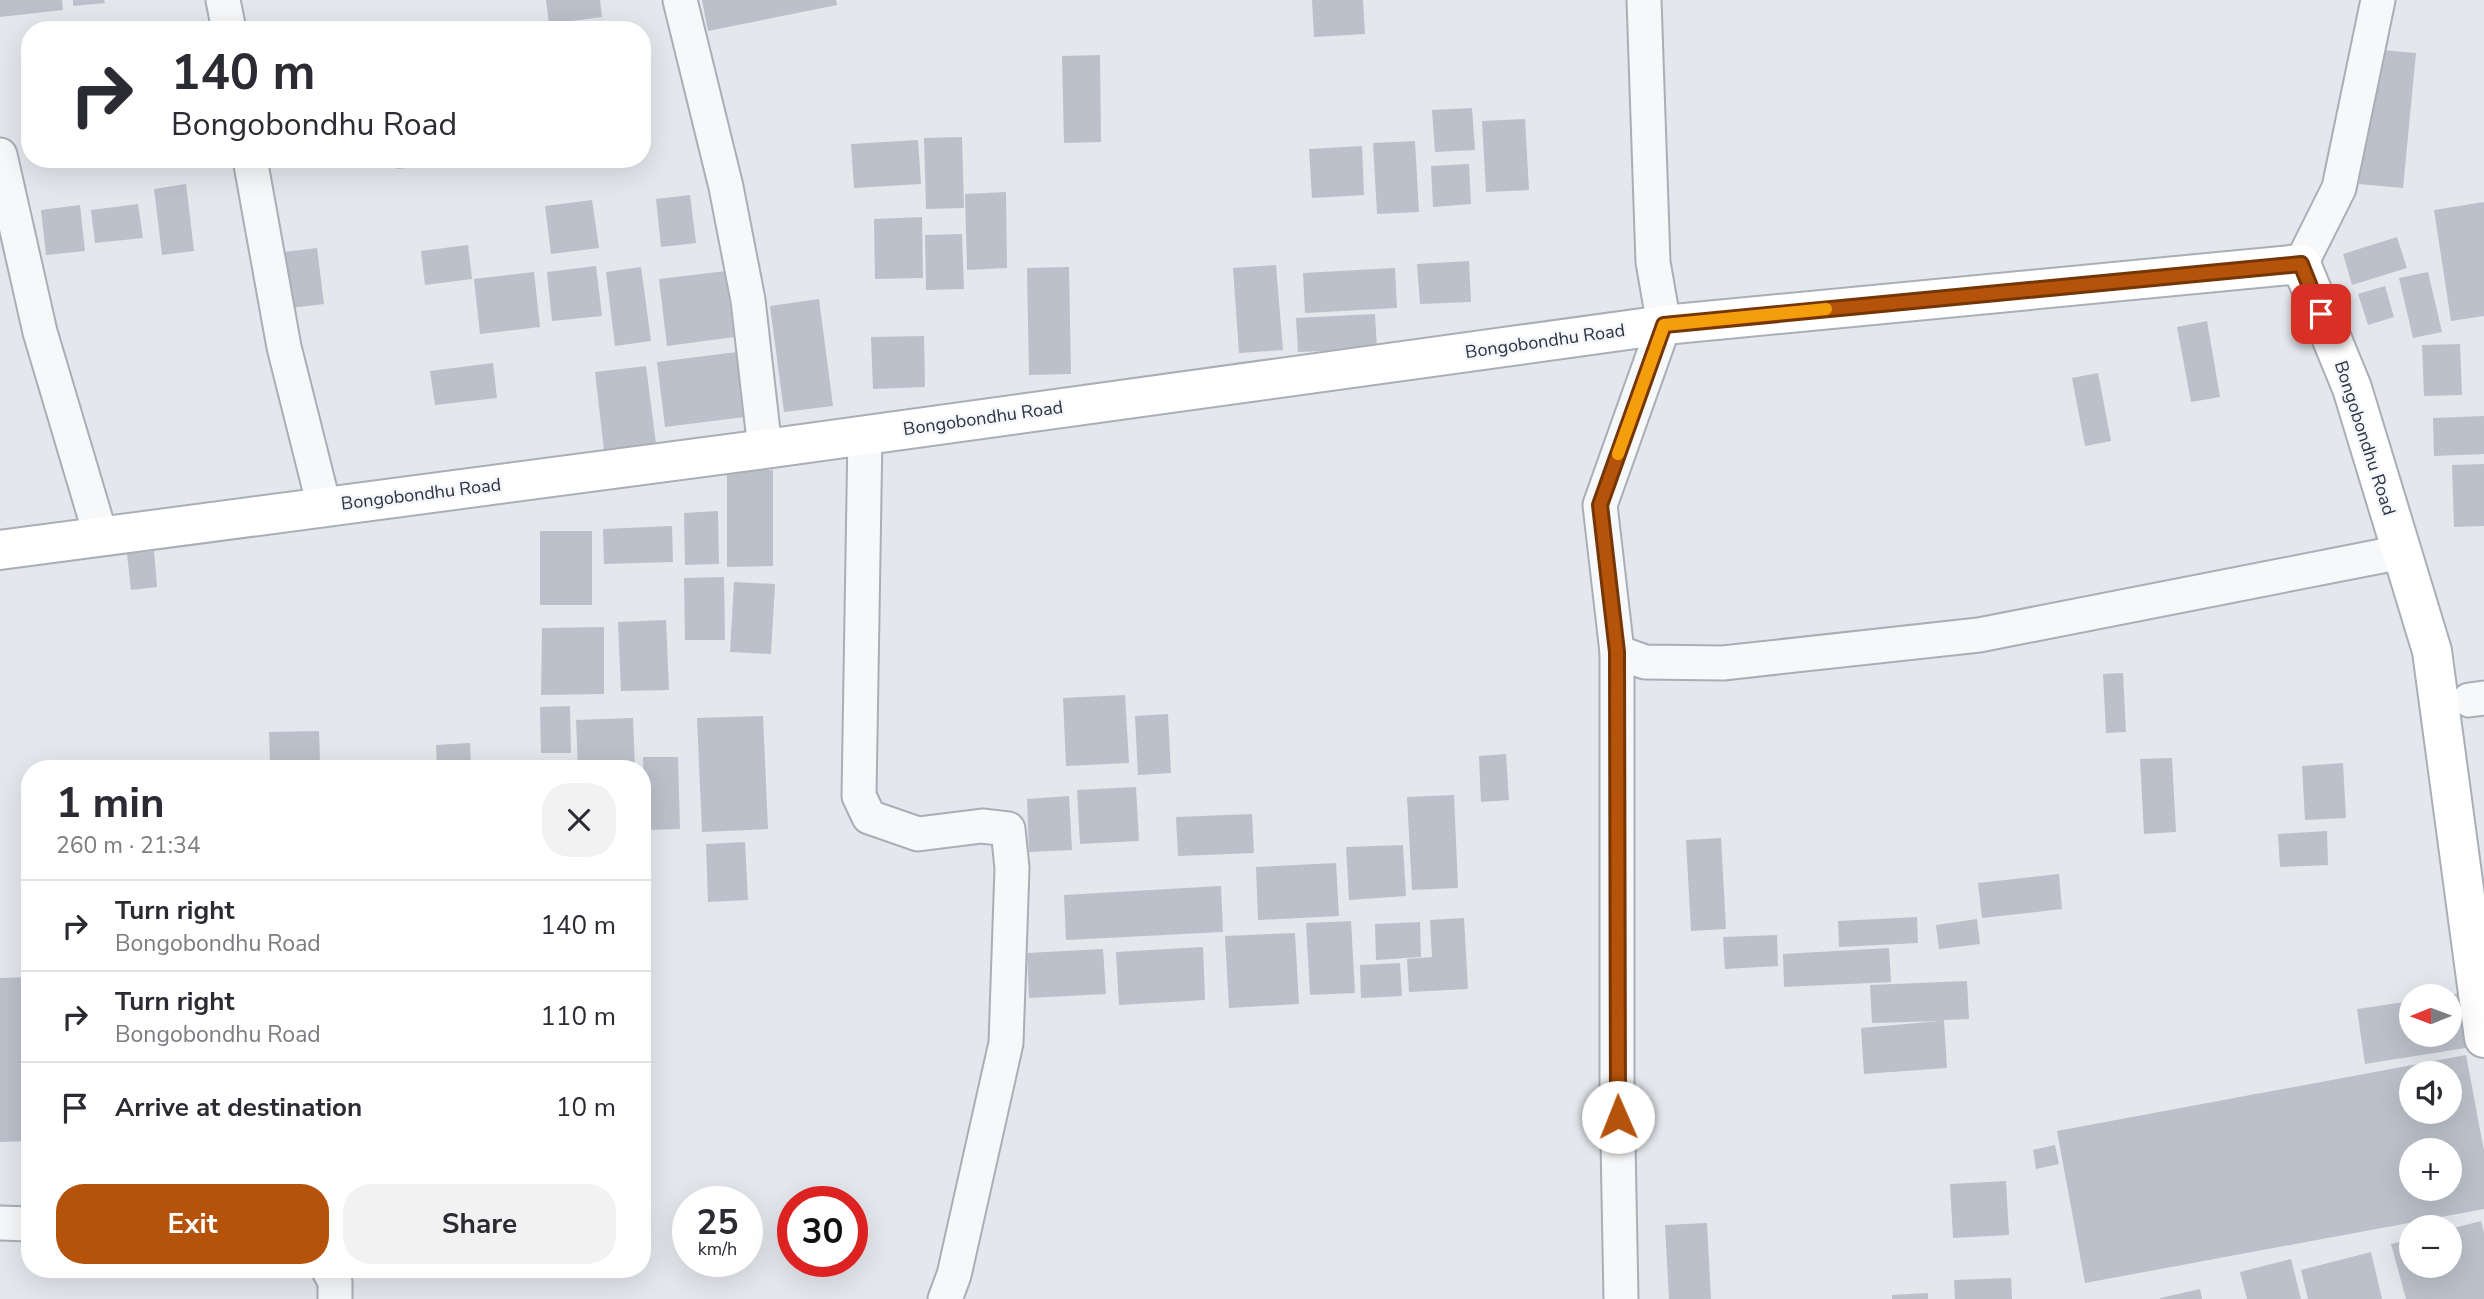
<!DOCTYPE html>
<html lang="en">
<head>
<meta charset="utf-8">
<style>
  body { margin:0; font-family:"Nunito Sans",sans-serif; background:#f2f2f3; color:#2b2b33; height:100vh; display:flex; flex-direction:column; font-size:26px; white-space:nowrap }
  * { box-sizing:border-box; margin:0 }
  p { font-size:23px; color:#7c7c81 }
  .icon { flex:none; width:38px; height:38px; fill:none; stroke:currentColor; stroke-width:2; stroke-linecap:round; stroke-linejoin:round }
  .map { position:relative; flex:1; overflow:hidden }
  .side { position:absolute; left:21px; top:760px; width:630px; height:518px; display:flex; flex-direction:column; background:#fff; border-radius:28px; box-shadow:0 7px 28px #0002 }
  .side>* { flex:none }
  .guide { position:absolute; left:21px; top:21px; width:630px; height:147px; border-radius:28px; box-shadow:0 7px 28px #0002; background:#fff; color:#2b2b33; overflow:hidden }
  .needle { width:46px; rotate:269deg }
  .controls { position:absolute; left:2399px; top:984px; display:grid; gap:14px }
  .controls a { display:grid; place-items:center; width:63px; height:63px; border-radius:50%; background:#fff; box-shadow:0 7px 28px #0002; font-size:35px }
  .speed { position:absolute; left:672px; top:1186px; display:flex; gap:14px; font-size:35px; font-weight:700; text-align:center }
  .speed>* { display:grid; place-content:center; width:91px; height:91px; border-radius:50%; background:#fff; box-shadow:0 7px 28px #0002; line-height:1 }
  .speed small { font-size:18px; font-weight:400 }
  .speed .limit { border:10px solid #d22; background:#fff; color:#111 }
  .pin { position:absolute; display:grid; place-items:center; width:60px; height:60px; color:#fff; margin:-30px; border-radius:14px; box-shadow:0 4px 10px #0006 }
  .me { position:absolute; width:77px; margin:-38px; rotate:359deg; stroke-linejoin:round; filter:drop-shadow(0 0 5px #0008) }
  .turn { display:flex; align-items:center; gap:24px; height:147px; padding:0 35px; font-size:32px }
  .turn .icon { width:91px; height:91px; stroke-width:2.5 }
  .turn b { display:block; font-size:49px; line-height:60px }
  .round { display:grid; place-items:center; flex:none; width:74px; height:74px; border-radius:28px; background:#f2f2f3 }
  .headline { display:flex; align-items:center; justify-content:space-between; height:119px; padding:0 35px }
  h1 { font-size:42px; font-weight:700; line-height:52px }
  .cta { display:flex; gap:14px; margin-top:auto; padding:14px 35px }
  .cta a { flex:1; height:80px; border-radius:28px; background:#b45309; color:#fff; font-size:28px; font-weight:700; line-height:80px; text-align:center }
  .cta a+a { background:#f2f2f3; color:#2b2b33 }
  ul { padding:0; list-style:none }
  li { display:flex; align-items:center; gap:21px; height:91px; padding:0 35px; border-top:2px solid #e1e1e2 }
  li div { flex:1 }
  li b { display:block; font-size:26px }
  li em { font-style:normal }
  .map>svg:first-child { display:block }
</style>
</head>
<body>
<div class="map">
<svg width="2484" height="1299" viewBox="0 0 2484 1299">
  <rect width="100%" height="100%" fill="#e4e7ec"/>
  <g fill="#bbc0ca" fill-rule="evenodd">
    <path d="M0,0H62L63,10L0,17Z"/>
    <path d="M73,0H104L105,3L73,6Z"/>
    <path d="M546,0H600L602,17L549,24Z"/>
    <path d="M702,0H836L837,5L708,31Z"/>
    <path d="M1312,0H1363L1365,34L1314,37Z"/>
    <path d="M2372,49L2416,53L2403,188L2359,184Z"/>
    <path d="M1100,55L1101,142L1064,143L1062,56Z"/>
    <path d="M1472,108L1475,150L1435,152L1432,110Z"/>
    <path d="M1525,119L1529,190L1486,192L1482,121Z"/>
    <path d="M962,137L964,208L926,209L924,138Z"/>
    <path d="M918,140L921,184L854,188L851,144Z"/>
    <path d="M1415,141L1419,212L1377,214L1373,143Z"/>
    <path d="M1362,146L1364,195L1312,198L1309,149Z"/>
    <path d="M395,159H464V161L397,169Z"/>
    <path d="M1469,164L1471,204L1433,207L1431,166Z"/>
    <path d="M186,184L194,251L162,255L154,189Z"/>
    <path d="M1006,192L1007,268L967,270L965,194Z"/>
    <path d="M690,195L696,243L661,247L656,199Z"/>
    <path d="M592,200L599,248L551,254L545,206Z"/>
    <path d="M2484,202V316L2451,321L2434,210Z"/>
    <path d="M138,204L143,238L95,243L91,210Z"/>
    <path d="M80,205L85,251L46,255L41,210Z"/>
    <path d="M922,217L923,278L875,279L874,219Z"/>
    <path d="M962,234L964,289L926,290L925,235Z"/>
    <path d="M2397,237L2407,268L2352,285L2343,254Z"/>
    <path d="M468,245L472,279L425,285L421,251Z"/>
    <path d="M317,248L324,304L291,308L284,252Z"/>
    <path d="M1469,261L1471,302L1420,304L1417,264Z"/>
    <path d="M1276,265L1283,350L1239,353L1233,268Z"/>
    <path d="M596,266L602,316L552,321L547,272Z"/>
    <path d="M641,267L651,341L615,346L606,272Z"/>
    <path d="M1069,267L1071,374L1029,375L1027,268Z"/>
    <path d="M1395,268L1397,308L1305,313L1303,273Z"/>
    <path d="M726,271L734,337L667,346L659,279Z"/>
    <path d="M534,272L540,327L480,334L474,279Z"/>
    <path d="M2428,272L2442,332L2413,338L2399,278Z"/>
    <path d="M2385,286L2394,317L2368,325L2358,294Z"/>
    <path d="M819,299L833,406L784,412L770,306Z"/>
    <path d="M1375,314L1377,349L1298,352L1296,318Z"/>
    <path d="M2207,321L2220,397L2191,402L2177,327Z"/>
    <path d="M924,336L925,387L873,389L871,337Z"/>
    <path d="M2460,344L2462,395L2424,396L2422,345Z"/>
    <path d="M737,352L745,417L665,427L657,362Z"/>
    <path d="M493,363L497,398L435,405L430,371Z"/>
    <path d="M646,366L656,444L604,450L595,372Z"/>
    <path d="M2098,373L2111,441L2085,446L2072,378Z"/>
    <path d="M2484,416V454L2434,456L2433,418Z"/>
    <path d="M2484,464V526L2454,527L2452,465Z"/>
    <path d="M727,470H773V566L727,567Z"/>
    <path d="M718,511L719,564L685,565L684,513Z"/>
    <path d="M672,526L673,562L604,564L603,529Z"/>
    <rect x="540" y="531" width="52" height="74"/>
    <path d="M154,551L157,587L131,590L127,554Z"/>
    <path d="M724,577L725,640H685L684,578Z"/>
    <path d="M734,582L775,584L771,654L730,652Z"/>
    <path d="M666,620L669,690L621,691L618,622Z"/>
    <path d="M604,627V694L541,695L542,628Z"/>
    <path d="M2123,673L2126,732L2106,733L2103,674Z"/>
    <path d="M1125,695L1129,763L1066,766L1063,698Z"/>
    <path d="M570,706L571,753H541L540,707Z"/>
    <path d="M1168,714L1171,773L1138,775L1135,716Z"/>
    <path d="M763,716L768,829L702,832L697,718Z"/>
    <path d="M633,718L635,768H578L576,720Z"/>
    <path d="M319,731L320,761L270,763L269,732Z"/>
    <path d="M470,743L471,768H437L436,745Z"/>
    <path d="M1506,754L1509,800L1481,802L1479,756Z"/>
    <path d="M643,757H678L680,829L645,830Z"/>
    <path d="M2172,758L2176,832L2144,834L2140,759Z"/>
    <path d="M566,762V768H531L530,764Z"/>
    <path d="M2343,763L2346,818L2305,820L2302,766Z"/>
    <path d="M1136,787L1139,841L1080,844L1077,790Z"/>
    <path d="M1454,795L1458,888L1412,890L1407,797Z"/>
    <path d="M1069,796L1072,850L1029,852L1027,799Z"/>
    <path d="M1252,814L1254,853L1178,856L1176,817Z"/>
    <path d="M2327,831L2328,865L2280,867L2278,834Z"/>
    <path d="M1721,838L1726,929L1691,931L1686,840Z"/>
    <path d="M745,842L748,900L708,902L706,844Z"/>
    <path d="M1403,845L1406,896L1349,900L1346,847Z"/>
    <path d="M1336,863L1339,916L1258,920L1256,867Z"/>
    <path d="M2059,874L2062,909L1982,918L1978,883Z"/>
    <path d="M1221,886L1223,932L1066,940L1064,895Z"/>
    <path d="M1917,917L1918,943L1839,947L1838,921Z"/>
    <path d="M1464,918L1468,989L1409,992L1407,959L1432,957L1430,920Z"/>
    <path d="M1977,919L1980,944L1939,949L1936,925Z"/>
    <path d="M1351,921L1355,993L1310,995L1306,923Z"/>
    <path d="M1420,922L1421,957L1376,960L1375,924Z"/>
    <path d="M1295,933L1299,1004L1229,1008L1225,936Z"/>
    <path d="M1777,935L1778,966L1725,969L1723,937Z"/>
    <path d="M1203,947L1205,1000L1119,1005L1116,952Z"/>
    <path d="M1889,948L1891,982L1784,987L1783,954Z"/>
    <path d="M1103,949L1106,994L1029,998L1027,953Z"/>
    <path d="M1400,963L1402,996L1361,998L1360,965Z"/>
    <path d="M30,977V1141L0,1142V978Z"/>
    <path d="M1967,981L1969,1019L1944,1020L1947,1068L1864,1074L1861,1028L1940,1021L1872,1023L1870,985Z"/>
    <path d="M2470,992L2478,1046L2365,1064L2357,1009L2412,1001V1034H2450V995Z"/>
    <path d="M2466,1055L2484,1151V1209L2085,1283L2057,1131ZM2412,1073H2450V1111H2412ZM2412,1150H2450V1188H2412Z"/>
    <path d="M2055,1145L2059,1164L2036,1169L2033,1150Z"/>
    <path d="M2006,1181L2009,1235L1953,1238L1950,1184Z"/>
    <path d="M645,1198L647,1248L642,1249V1199Z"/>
    <path d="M2481,1221L2484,1233V1299H2406L2391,1244L2412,1239V1265H2450V1229Z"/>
    <path d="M1707,1223L1711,1299H1669L1665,1225Z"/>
    <path d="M2371,1252L2382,1299H2308L2301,1270Z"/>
    <path d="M2291,1259L2301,1299H2247L2240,1272Z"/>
    <path d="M2011,1278L2012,1299H1955L1954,1280Z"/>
    <path d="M2200,1289L2202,1299H2160V1298Z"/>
    <path d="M1928,1293V1299H1892V1295Z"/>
  </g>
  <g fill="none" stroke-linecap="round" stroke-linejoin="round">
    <g stroke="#a9aeb7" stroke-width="37">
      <g id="street">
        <path d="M223,0L229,30"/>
        <path d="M680,0L726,187L748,300L765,449"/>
        <path d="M1644,0L1653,262L1664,325L1600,505L1617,652L1645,662L1723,663L1979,635L2402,552"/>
        <path d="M0,155L40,332L101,537"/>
        <path d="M250,159L284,347L324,506"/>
        <path d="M2301,264L2339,188L2378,0"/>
        <path d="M865,434L859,796L869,817L918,834L982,826L1008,829L1012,868L1006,1043L954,1275L945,1299"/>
        <path d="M1617,652V1091L1621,1299"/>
        <path d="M2469,700L2484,698"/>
        <path d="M0,1223L30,1224"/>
        <path d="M328,1269L335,1282V1299"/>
      </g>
    </g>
    <g stroke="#a9aeb7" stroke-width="42">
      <path id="secondary" d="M0,550L765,449L1664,325L2301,264L2352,388L2432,651L2484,1038"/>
    </g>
    <use href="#street" stroke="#f7f8fa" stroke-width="33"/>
    <use href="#secondary" stroke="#fff" stroke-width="38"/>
  </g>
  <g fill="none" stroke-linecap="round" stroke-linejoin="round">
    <g stroke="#753606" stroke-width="18">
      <path id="route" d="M1618,1117L1617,652L1600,505L1664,325L2301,264L2321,314"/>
    </g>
    <use href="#route" stroke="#b45309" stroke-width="12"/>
    <path stroke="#f59e0b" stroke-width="12" d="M1618,454L1664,325L1826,309"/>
  </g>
  <g text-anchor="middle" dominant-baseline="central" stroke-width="5" stroke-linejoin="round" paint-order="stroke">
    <g font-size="18" fill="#2b3445" stroke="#f4f6f9">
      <text transform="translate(1545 341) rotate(-8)">Bongobondhu Road</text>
      <text transform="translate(983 418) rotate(-8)">Bongobondhu Road</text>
      <text transform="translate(2365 438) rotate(72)">Bongobondhu Road</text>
      <text transform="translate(421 494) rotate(-7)">Bongobondhu Road</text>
    </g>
  </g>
</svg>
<div class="controls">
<a><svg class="needle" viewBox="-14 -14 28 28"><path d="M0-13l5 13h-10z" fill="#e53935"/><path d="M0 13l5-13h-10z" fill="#7c7c81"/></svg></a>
<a><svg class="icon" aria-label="sound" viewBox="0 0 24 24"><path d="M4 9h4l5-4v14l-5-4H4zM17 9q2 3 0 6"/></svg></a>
<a>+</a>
<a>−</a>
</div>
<div class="speed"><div>25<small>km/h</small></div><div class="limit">30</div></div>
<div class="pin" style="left:2321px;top:314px;background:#d93025"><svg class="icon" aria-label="arrive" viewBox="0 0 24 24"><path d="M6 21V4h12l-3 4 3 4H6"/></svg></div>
<svg class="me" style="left:1618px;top:1117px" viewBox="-20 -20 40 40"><circle r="19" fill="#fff"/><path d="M0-13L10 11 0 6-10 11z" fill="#b45309"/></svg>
<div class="guide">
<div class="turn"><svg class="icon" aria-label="right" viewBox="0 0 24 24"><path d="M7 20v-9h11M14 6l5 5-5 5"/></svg><div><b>140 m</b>Bongobondhu Road</div></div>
</div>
<section class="side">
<div class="headline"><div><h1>1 min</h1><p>260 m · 21:34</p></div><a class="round"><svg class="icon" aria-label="close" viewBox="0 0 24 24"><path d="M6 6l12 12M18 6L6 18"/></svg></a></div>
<ul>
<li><svg class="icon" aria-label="right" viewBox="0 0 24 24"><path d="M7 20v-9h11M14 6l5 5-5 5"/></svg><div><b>Turn right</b><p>Bongobondhu Road</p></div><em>140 m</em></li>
<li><svg class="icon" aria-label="right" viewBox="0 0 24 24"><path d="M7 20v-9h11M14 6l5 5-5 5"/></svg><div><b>Turn right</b><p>Bongobondhu Road</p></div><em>110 m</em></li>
<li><svg class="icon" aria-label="arrive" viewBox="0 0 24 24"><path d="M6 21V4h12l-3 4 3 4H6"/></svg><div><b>Arrive at destination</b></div><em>10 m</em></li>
</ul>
<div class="cta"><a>Exit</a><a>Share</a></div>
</section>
</div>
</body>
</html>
